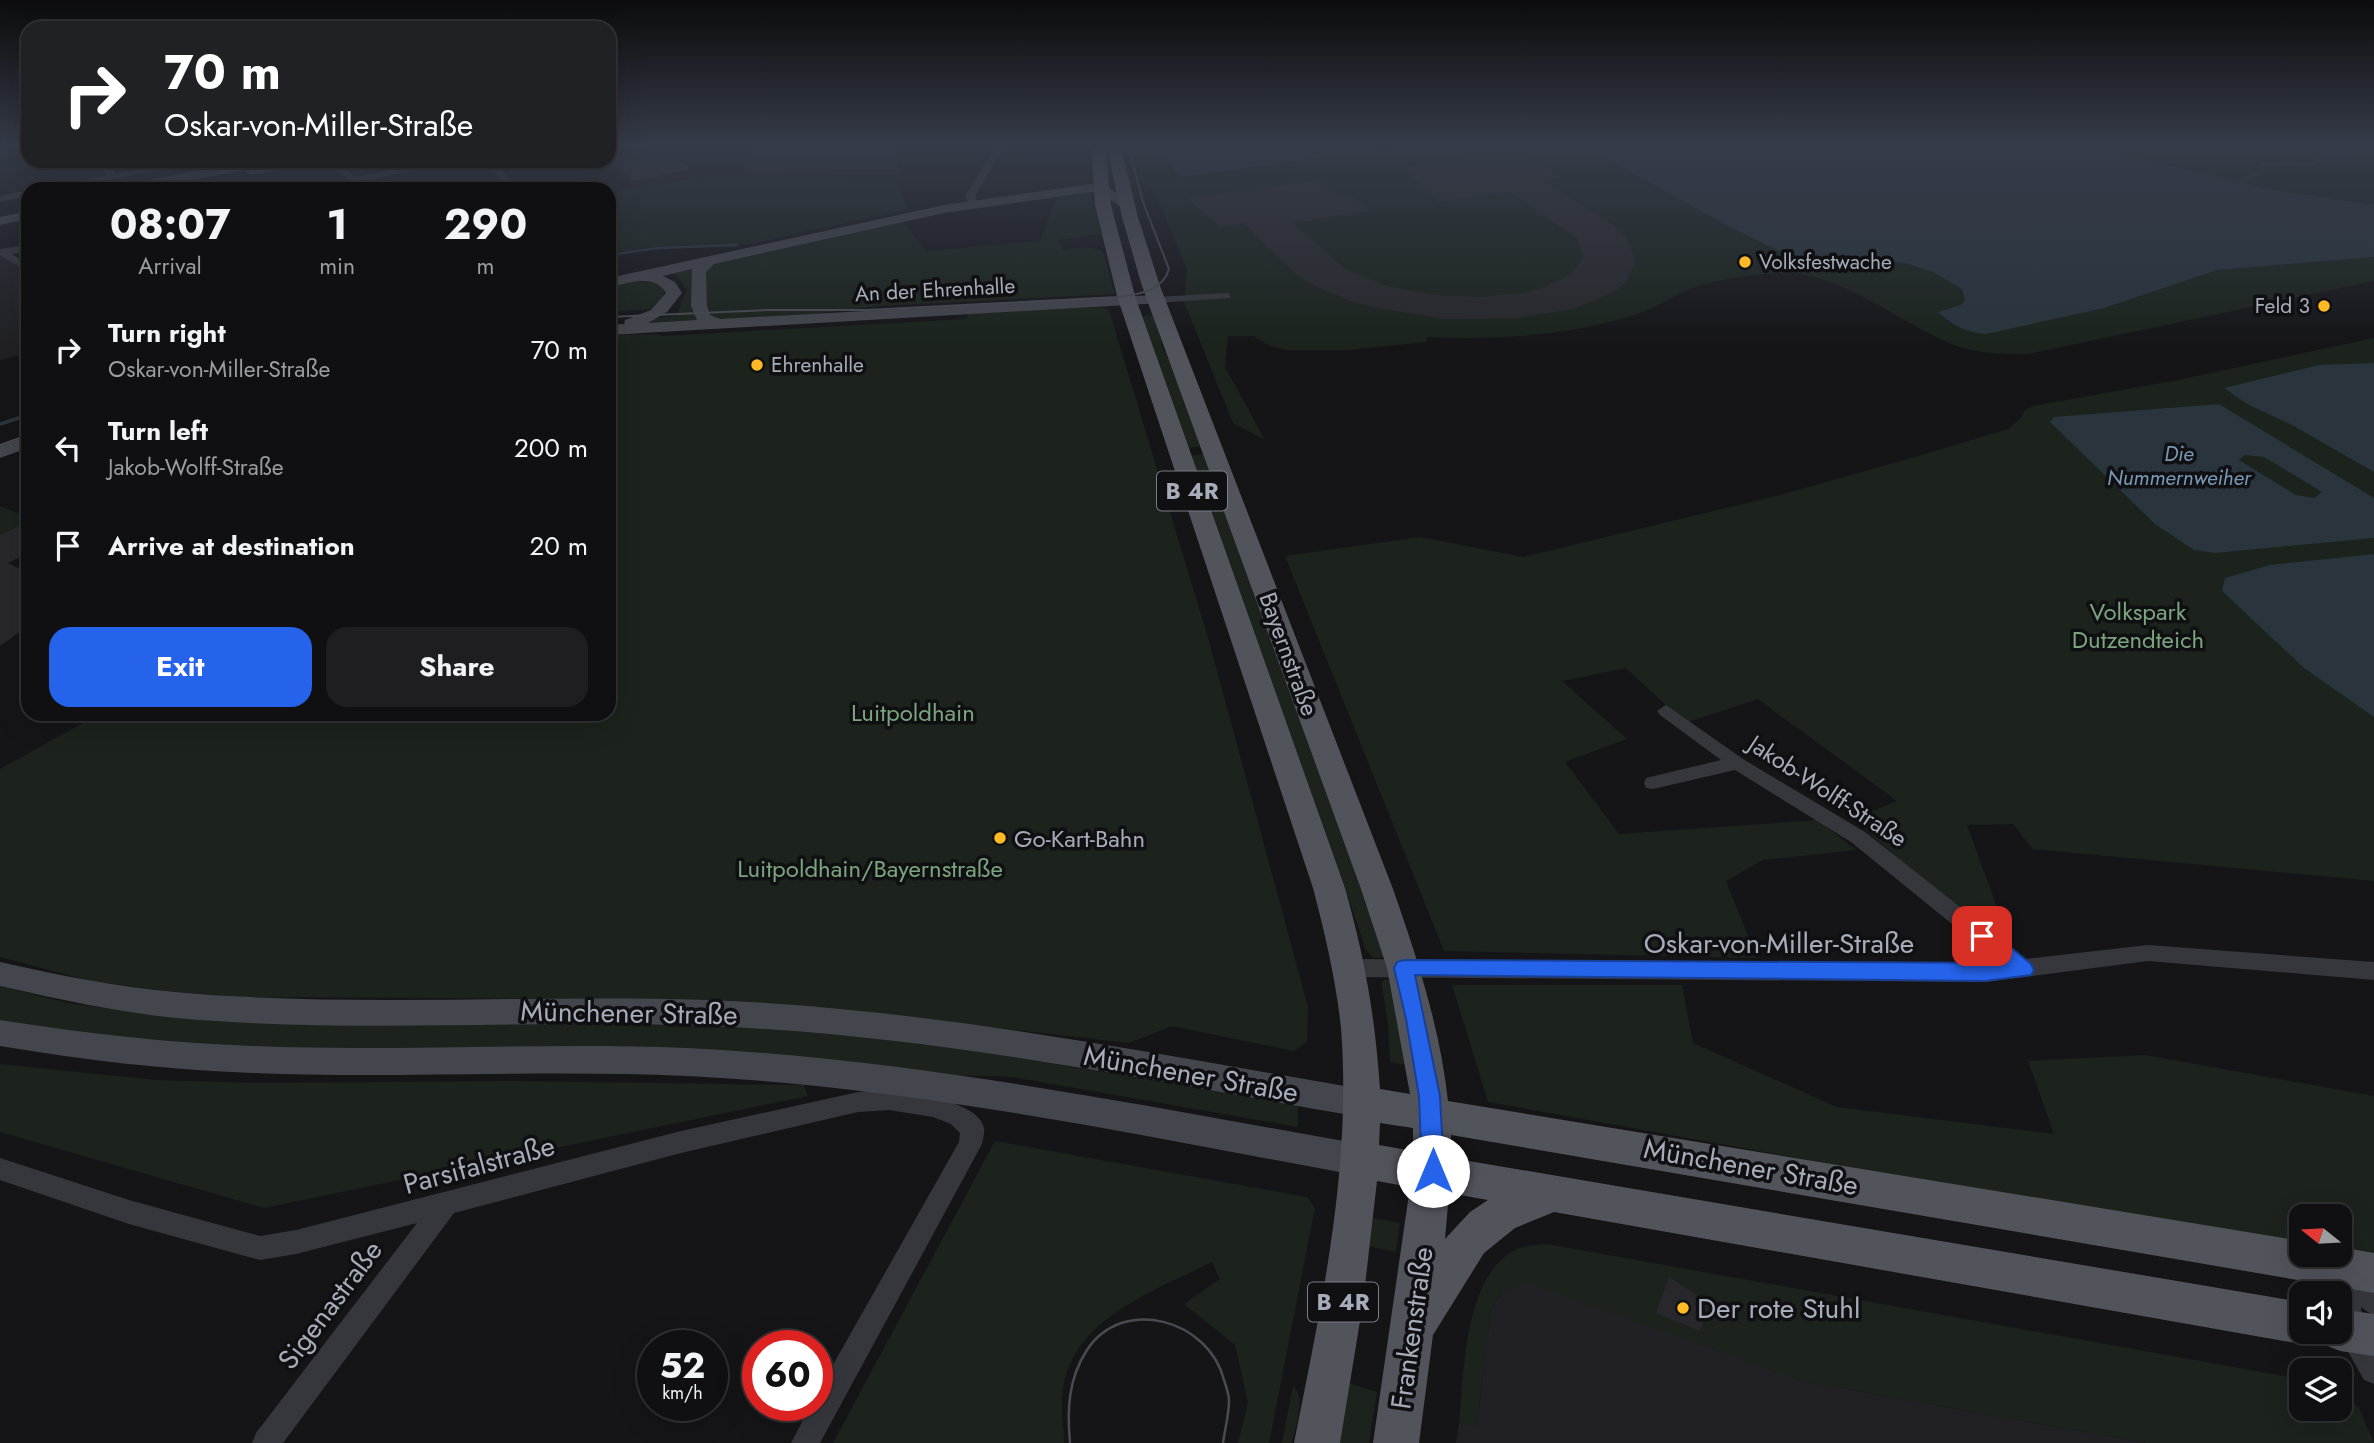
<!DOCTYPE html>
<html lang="en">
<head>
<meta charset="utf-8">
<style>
  body { margin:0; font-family:Jost,sans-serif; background:#1e1e20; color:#f1f3f6; height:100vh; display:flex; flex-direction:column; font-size:26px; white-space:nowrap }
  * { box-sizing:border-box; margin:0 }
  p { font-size:23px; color:#9c9d9f }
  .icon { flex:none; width:38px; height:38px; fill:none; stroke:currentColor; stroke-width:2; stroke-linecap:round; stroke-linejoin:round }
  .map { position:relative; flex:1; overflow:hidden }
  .drawer { position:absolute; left:21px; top:182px; width:595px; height:539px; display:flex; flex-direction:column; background:#101012; border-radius:21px; box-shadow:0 7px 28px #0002,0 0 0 2px #303032 }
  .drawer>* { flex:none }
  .banner { position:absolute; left:21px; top:21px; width:595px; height:147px; border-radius:21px; box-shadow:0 7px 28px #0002,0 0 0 2px #303032; background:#202124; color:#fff; overflow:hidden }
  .needle { width:46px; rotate:288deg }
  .buttons { position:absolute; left:2289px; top:1204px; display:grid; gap:14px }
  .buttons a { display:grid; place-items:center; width:63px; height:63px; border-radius:14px; background:#101012; box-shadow:0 7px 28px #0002,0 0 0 2px #303032; font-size:35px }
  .speed { position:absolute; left:637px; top:1330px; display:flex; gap:14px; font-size:35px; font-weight:700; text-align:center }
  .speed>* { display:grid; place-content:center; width:91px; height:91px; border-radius:50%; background:#101012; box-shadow:0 7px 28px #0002,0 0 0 2px #303032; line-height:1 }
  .speed small { font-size:18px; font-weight:400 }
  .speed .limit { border:10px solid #d22; background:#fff; color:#111 }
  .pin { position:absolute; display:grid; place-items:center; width:60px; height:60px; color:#fff; margin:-30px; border-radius:14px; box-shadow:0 4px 10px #0006 }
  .me { position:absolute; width:77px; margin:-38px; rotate:0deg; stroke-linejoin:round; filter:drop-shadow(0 0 5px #0008) }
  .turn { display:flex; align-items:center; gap:24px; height:147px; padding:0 28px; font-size:32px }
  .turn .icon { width:91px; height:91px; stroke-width:2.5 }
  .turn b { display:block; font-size:49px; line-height:60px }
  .eta { display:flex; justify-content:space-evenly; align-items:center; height:119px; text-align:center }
  .eta b { font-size:42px; font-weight:700; line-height:49px }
  .primary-button { display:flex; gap:14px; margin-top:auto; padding:14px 28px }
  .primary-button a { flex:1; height:80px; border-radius:21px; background:#2563eb; color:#fff; font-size:28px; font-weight:700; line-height:80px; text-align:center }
  .primary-button a+a { background:#1e1e20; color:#f1f3f6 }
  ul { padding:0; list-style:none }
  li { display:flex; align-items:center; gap:21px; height:98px; padding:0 28px }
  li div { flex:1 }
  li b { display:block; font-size:26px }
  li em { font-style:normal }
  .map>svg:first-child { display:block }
</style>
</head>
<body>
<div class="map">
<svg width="2374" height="1443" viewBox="0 0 2374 1443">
  <rect width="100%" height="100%" fill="#151518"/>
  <g fill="#212125">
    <path d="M758,144H894L901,175L742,172Z"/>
    <path d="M0,256L28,269V353L0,360Z"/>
    <path d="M1529,1283L1803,1381L2145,1443H1456L1459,1423L1477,1426L1491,1308L1503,1291Z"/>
  </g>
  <g fill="#1b231c">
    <path d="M1130,144H2374V281L2029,354C2001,355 1970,353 1945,341C1893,318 1844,275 1785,273C1764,272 1715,280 1695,287C1675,294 1658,307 1638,314C1568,336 1499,340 1427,337L1426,342L1349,350H1287L1270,346L1253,336H1228L1225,367L1265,440L1233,423L1184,302L1187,269L1155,193L1137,178Z"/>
    <path d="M762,176L895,178L908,209L750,244L661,246L609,253V193L702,177Z"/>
    <path d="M1091,193L1101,234L1058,240L1063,250L1087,247L1103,251L1115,294L879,306L789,317L635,326L655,318L676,316L687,290L674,273L903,222L926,251L1040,241L1057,196Z"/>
    <path d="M631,281L653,283L664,289V300L653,309L609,312V286Z"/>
    <path d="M1101,307L1109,310L1209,641L1308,1007L1307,1042L1294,1051L1172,1026L1129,1043L980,1026L579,999L243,997L167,991L91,981L0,957V769L99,714H609V335L657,334L663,336L967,319L968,312Z"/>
    <path d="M1156,315L1162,347L1183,389L1203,446L1185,448L1139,316Z"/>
    <path d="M2374,338V881L2032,849L2013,824L1967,825L2006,932L1979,929L1853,819L1897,801L1758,699L1685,723L1626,668L1562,681L1627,739L1565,762L1619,834L1818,820L1856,850L1763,860L1726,881L1757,958L1444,951L1285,556L1420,537L1523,557L1784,494L1918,456L2008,429L2021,418L2025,410L2033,406L2178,380Z"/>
    <path d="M1206,454L1388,949L1384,957L1373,958L1366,950L1343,882L1319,827L1187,456Z"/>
    <path d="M0,506L28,517V522L0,535Z"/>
    <path d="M1387,979L1392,982L1405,1065L1390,1062L1388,1024L1382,986V981Z"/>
    <path d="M1452,985H1682L1693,1043L1837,1107L2054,1134L2028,1061L2145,1055L2374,1096V1262L2333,1255H2340V1216H2301V1249C2030,1202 1759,1150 1488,1102Z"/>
    <path d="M0,986L68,1003L148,1014L752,1027L863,1037L971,1050L1298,1105V1127L1012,1077L211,1050L0,1022Z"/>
    <path d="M0,1064L156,1080L257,1083L512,1081L804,1085L808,1096L264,1208L0,1132Z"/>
    <path d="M995,1141L1307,1197L1315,1208L1269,1443H1238L1248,1402L1235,1345L1184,1304L1220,1279L1212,1262C1155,1291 1074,1317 1063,1389C1060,1406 1064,1426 1064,1443H833Z"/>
    <path d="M1373,1218L1400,1223L1396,1252L1368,1246Z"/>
    <path d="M1547,1244L2301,1379V1409H2340V1391L2359,1408L2374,1443H2145L1803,1381L1529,1284L1503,1291L1491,1308L1477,1427L1459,1423C1464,1373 1464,1269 1520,1248C1528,1245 1538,1245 1547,1244Z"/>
    <path d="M1345,1382L1377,1392L1369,1443H1334Z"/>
    <path d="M1293,1386C1307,1397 1295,1428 1292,1443H1282Z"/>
  </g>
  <g fill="#2a343d" fill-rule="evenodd">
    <path d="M1156,144H1413L1181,177L1170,166Z"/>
    <path d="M1580,144H2065L2124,155L2272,190L2374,205V257L2217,270L2104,308L1986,334C1965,332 1954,326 1938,312L1961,305L1965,300L1962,289L1933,272L1909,264L1890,261L1833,268L1802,262L1732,228Z"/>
    <path d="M2374,363V472L2292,425L2247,404L2224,388L2319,365Z"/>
    <path d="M2219,404L2374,498V538L2215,553L2194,550L2155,524L2050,422L2054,417ZM2245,455L2264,457L2322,492L2314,498L2296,495L2239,460Z"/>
    <path d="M2374,554V717L2304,668L2222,591L2225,578L2270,565Z"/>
  </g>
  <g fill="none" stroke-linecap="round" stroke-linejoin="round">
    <g stroke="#2a343d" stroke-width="2.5">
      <path d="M2239,182L2261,172L2262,163L2313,164L2322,155L2370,154L2374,149"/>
      <path d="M609,255L658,248L737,245"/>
    </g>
    <path stroke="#2a343d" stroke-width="3.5" d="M0,424L28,415"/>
  </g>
  <g fill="#28282c">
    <path d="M609,144L632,161H641L642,164L676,157L691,169L633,181L609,161Z"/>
    <path d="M1520,152L1562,178L1542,180L1613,225L1626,237L1636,261L1626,282L1612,293L1574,309L1516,318L1444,319L1378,308L1352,302L1311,284L1296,274L1244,223L1220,227L1187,198L1319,180L1336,194L1348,193L1370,211L1293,223L1344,268L1387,286L1432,295L1480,297L1523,293L1542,288L1572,274L1583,256L1577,238L1510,192L1439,202L1414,184L1421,183L1401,168Z"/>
    <path d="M28,522V553L8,563L28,573V626L0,646V535Z"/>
    <path d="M1669,1277L1708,1302L1700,1331L1656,1313Z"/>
  </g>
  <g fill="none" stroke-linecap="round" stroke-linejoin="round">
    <g fill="#36373d" fill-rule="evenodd">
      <path d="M8,144H21L0,153V147Z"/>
      <path d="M997,144H1006L975,196L978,204L970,206L965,196Z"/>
      <path d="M95,161H105L116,174L183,161H202L65,189H45L107,175Z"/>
      <path d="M328,161H338L355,177L433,161H451L354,184L308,189L347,179Z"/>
      <path d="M481,161H491L520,189H510Z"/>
      <path d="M28,190V196L0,202V196Z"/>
      <path d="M28,245V251L12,254L28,264V271L0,256V249Z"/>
      <path d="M1226,293L1230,294V298L1156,303L1150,300L1156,297Z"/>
      <path d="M1666,705L1743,759L1865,832L2026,959L2148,945L2374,962V980L2148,961L1985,982L1350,977L1343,974L1339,968L1343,962L1350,959L2000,963L1851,842L1735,770L1653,789L1646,788L1644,783L1646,778L1721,760L1660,715L1657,711Z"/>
      <path d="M889,1090C911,1093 979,1101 984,1128C985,1132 983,1139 982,1144L820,1443H791L811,1405H817V1393L959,1142L960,1133L951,1124L933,1117L889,1110L858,1112L681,1153L454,1213L283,1443H252L256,1433L417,1223L296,1254L260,1260L129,1224L0,1180V1158L129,1200L260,1236L296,1230L681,1131L858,1092Z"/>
      <path d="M2343,1255L2352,1259L2374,1283V1316L2361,1307L2363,1327L2374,1345V1384L2364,1380L2337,1332H2340V1293H2333L2330,1268L2334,1259Z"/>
    </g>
    <g fill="#44464d" fill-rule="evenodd">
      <path d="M247,161H273L272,163L310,161L304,165L252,175L247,174V169L143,189H116L123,185Z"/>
      <path d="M1091,184L1105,185L1134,205L1127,209C1114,205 1104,192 1091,192L944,213L714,264L706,272L707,306L710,315L720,319L1156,295L1164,300L1162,303L609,335V325L624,324L625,320L651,310L666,293C654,273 627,283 609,288V278L944,205ZM692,269L691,306L697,320L648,323L667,312L682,293L675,282L663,276Z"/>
      <path d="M28,211V219L0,225V217Z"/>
      <path d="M28,436V448L0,458V446Z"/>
      <path d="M0,962C58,975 117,987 176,992C353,1008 530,994 707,1000C927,1008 1145,1052 1362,1089L1373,1093L1378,1103L1373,1113L1362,1117C1145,1080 928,1034 707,1026C530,1019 353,1034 176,1018C117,1012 58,999 0,986Z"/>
      <path d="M0,1020C84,1033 168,1043 253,1046C398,1052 542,1042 687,1048C914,1059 1138,1105 1361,1144L1373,1149L1378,1160L1373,1171L1361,1176C1138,1135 914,1087 687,1076C542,1069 398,1079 253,1073C168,1070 84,1060 0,1046Z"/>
    </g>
    <g fill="#52545c" fill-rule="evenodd">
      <path d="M1091,144H1105L1111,205L1135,296L1345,888C1365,959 1375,1016 1380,1089L1410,1094L1387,968L1361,889L1142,286L1122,217L1106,144H1120L1138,217L1160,286L1393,889C1417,958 1440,1027 1448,1101L2301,1241V1255H2340V1247L2374,1253V1293L1451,1135V1158L2301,1302V1332H2319L2316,1338L2301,1344L1554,1212L1515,1228L1484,1253L1433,1335L1419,1443H1373L1410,1187L1377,1181L1363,1303L1340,1443H1294C1321,1307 1352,1168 1341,1028C1336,980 1325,934 1313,888L1117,296L1095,205ZM1380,1123L1413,1128V1151L1379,1145ZM1449,1193L1488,1200L1470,1212L1445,1239Z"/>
      <path d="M2340,1309L2374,1314V1356L2340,1351L2325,1345L2319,1332H2340Z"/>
    </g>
    <g stroke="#494b52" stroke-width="2">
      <path d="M141,189L284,161"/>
      <path d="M0,218L28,213"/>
      <path d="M609,317L767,310H867L1119,297C1139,294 1163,291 1169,269L1143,202L1128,144"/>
      <path d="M0,445L28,435"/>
    </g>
    <path stroke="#494b52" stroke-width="2.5" d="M1070,1443C1067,1410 1068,1379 1087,1350C1123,1295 1209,1320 1224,1380C1226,1386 1229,1394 1229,1401C1229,1414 1225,1429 1223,1443"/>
  </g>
  <linearGradient id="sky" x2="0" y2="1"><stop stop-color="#0c0c0d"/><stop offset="0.42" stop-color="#353b48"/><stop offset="1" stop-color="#353b48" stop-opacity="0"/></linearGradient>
  <rect width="2374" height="346" fill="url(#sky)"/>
  <path fill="#2563eb" stroke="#184099" stroke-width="2" d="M1982,928L1989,930L2031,964L2034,970L2031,975L1985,981L1415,975L1440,1096L1444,1171L1440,1179L1433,1182L1425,1179L1422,1171L1419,1096L1406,1019L1394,968L1397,962L1404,960L2003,963L1972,936L1975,930Z"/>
  <g fill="#ffba26" stroke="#101013" stroke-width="2.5">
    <circle cx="1745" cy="262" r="7"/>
    <circle cx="2324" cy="306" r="7"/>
    <circle cx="757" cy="365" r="7"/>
    <circle cx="1000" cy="838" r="7"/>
    <circle cx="1683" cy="1308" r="7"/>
  </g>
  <g text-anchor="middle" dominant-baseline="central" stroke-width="7" stroke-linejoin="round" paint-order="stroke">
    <g font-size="21" fill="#a6acb9" stroke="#101013" text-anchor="start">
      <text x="1759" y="262">Volksfestwache</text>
      <text x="2310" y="306" text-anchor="end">Feld 3</text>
      <text x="771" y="365">Ehrenhalle</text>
    </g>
    <g font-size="21" fill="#a6acb9" stroke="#101013">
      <text transform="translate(935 290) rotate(-3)">An der Ehrenhalle</text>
    </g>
    <g font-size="21" font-style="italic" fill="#7a99b7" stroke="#101013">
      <text x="2179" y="454">Die<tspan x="2179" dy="24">Nummernweiher</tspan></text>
    </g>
    <g fill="#101013" stroke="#797d87" stroke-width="2">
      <rect x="1157" y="471.5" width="70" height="39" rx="5"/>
      <rect x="1308" y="1282.5" width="70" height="39" rx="5"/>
    </g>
    <g font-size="23" font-weight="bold" fill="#a6acb9">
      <text x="1192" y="491">B 4R</text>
      <text x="1343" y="1302">B 4R</text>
    </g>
    <g font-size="24" fill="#7ba57f" stroke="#101013">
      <text x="2138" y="611">Volkspark<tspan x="2138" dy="28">Dutzendteich</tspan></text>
      <text x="913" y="712">Luitpoldhain</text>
      <text x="870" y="868">Luitpoldhain/Bayernstraße</text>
    </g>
    <g font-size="24" fill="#a6acb9" stroke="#101013">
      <text transform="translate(1289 654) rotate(70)">Bayernstraße</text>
      <text transform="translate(1828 791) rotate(33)">Jakob-Wolff-Straße</text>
    </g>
    <g font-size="24" fill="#a6acb9" stroke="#101013" text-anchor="start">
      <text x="1014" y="838">Go-Kart-Bahn</text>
    </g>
    <g font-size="28" fill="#a6acb9" stroke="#101013">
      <text x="1779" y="943">Oskar-von-Miller-Straße</text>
      <text transform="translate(629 1013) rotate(1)">Münchener Straße</text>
      <text transform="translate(1191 1074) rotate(10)">Münchener Straße</text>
      <text transform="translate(479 1165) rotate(-15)">Parsifalstraße</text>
      <text transform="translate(1751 1167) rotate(10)">Münchener Straße</text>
      <text transform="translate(330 1305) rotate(-53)">Sigenastraße</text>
      <text transform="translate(1412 1328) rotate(-82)">Frankenstraße</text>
    </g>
    <g font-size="28" fill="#a6acb9" stroke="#101013" text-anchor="start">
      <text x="1697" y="1308">Der rote Stuhl</text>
    </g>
  </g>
</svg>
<div class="buttons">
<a><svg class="needle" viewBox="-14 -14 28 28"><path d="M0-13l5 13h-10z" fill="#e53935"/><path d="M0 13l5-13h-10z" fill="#9c9d9f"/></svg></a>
<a><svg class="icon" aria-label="sound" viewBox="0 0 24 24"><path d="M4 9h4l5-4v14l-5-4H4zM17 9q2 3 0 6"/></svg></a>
<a><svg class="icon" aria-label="layers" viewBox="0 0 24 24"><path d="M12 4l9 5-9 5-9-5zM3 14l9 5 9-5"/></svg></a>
</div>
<div class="speed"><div>52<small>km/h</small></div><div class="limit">60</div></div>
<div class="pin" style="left:1982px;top:936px;background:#d93025"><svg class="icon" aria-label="arrive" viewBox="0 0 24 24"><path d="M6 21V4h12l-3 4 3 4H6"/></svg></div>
<svg class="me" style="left:1433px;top:1171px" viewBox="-20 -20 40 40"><circle r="19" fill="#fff"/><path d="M0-13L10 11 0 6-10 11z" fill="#2563eb"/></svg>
<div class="banner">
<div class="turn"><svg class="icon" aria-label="right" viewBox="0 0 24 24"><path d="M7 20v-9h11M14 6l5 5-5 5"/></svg><div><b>70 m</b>Oskar-von-Miller-Straße</div></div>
</div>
<section class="drawer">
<div class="eta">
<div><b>08:07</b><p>Arrival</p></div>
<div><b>1</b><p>min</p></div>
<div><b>290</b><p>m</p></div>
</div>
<ul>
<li><svg class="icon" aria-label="right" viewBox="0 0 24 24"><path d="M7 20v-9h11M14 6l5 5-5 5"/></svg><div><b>Turn right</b><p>Oskar-von-Miller-Straße</p></div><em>70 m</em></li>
<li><svg class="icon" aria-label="left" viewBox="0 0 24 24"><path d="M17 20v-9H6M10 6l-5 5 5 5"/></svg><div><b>Turn left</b><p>Jakob-Wolff-Straße</p></div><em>200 m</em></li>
<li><svg class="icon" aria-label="arrive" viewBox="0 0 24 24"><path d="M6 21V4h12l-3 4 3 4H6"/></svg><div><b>Arrive at destination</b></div><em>20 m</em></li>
</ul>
<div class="primary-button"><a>Exit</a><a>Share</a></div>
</section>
</div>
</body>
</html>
